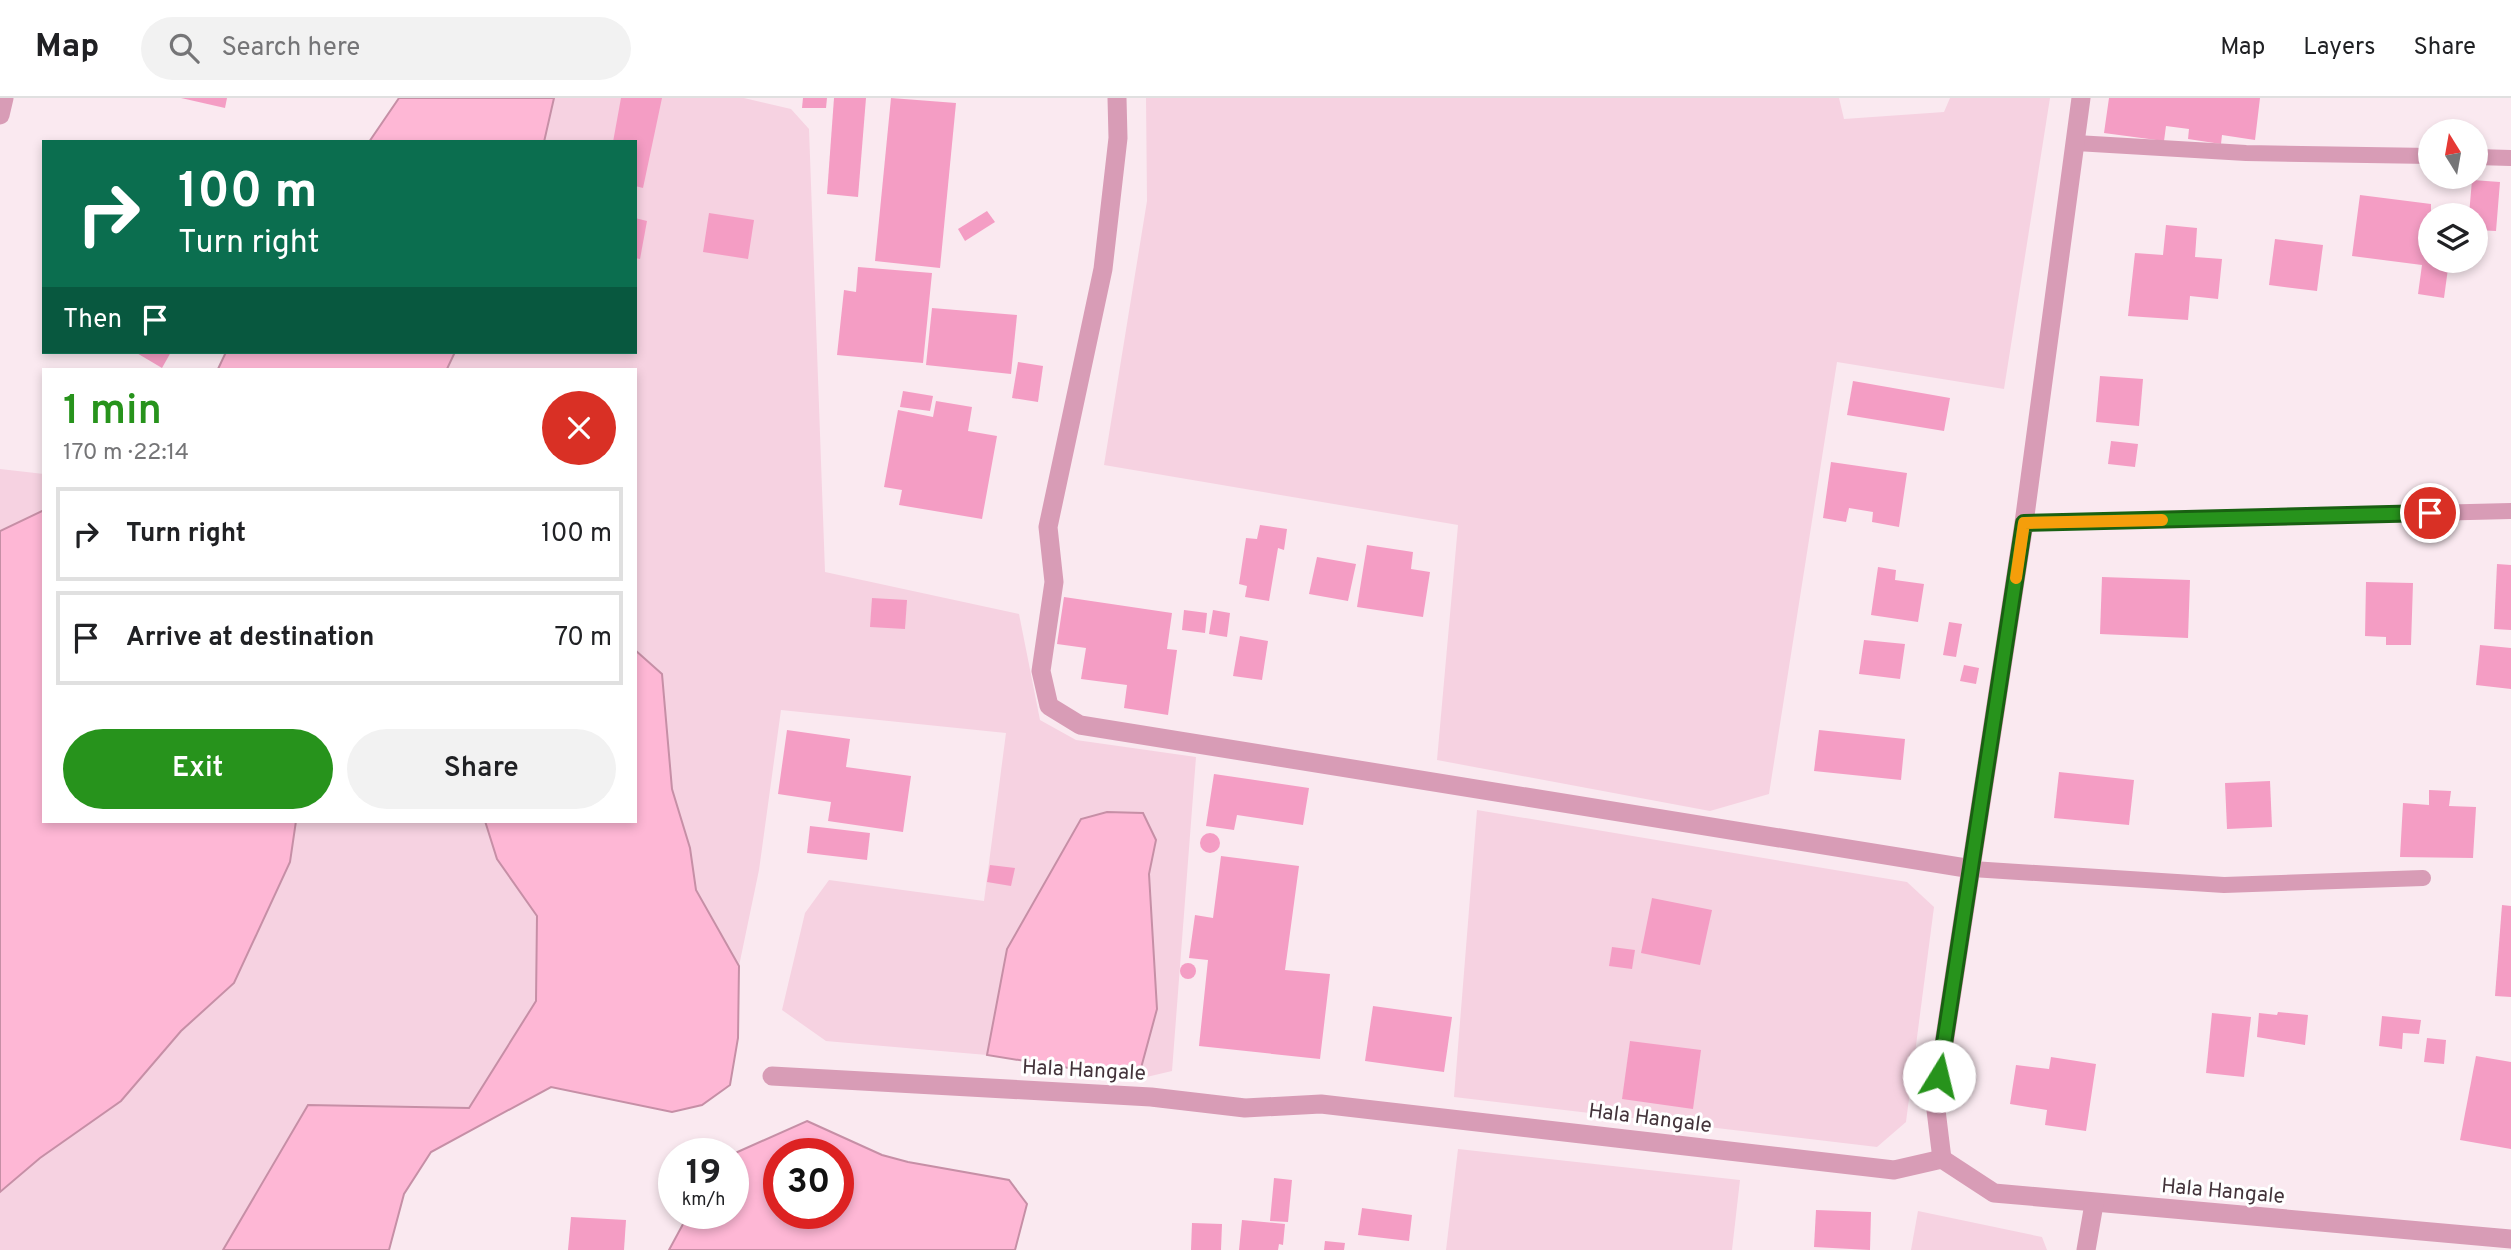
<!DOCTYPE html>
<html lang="en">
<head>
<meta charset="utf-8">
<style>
  body { margin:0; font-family:Overpass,sans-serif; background:#f2f2f2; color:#202124; height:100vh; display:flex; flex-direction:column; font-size:26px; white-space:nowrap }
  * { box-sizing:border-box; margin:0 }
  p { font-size:23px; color:#757577 }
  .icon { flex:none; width:38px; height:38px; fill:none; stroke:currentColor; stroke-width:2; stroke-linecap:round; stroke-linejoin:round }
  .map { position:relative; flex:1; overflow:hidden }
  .panel { position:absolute; left:42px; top:270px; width:595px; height:455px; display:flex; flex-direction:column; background:#fff; border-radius:0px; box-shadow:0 4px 10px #0003 }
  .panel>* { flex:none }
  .guide { position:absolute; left:42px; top:42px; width:595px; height:214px; border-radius:0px; box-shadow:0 4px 10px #0003; background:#0b6e4f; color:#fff; overflow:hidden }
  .needle { width:46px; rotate:349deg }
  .controls { position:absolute; left:2418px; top:21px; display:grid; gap:14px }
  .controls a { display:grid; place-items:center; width:70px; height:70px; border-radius:50%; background:#fff; box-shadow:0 4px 10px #0003; font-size:35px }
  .speed { position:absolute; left:658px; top:1040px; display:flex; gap:14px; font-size:35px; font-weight:700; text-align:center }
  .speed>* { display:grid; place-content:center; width:91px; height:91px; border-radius:50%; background:#fff; box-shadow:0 4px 10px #0003; line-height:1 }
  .speed small { font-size:18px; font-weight:400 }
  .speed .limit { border:10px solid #d22; background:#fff; color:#111 }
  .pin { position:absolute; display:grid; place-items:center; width:60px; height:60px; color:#fff; margin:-30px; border:4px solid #fff; border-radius:50%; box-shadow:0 2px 7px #0007 }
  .me { position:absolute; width:77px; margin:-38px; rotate:9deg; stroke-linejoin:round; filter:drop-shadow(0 0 5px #0008) }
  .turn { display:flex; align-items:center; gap:24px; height:147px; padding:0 21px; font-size:32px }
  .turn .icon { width:91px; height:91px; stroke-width:2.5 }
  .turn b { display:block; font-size:49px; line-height:60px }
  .then { display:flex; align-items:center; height:66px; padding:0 21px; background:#0003; gap:14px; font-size:26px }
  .round { display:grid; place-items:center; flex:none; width:74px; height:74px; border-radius:37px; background:#f2f2f2 }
  .headline { display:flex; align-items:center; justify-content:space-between; height:119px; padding:0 21px }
  h1 { font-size:42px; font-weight:600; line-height:52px; color:#27931c }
  .button { display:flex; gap:14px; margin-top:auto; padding:14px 21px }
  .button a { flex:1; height:80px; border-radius:42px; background:#27931c; color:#fff; font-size:28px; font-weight:600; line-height:80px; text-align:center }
  .button a+a { background:#f2f2f2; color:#202124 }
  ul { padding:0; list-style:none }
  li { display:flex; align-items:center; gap:21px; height:94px; margin:0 14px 10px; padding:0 7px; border:4px solid #e0e0e0; border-radius:0px }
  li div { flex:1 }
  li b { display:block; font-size:26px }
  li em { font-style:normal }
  header { display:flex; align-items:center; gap:42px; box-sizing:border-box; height:98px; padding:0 35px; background:#fff; border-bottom:2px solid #e0e0e0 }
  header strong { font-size:33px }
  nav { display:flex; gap:38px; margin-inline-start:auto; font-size:24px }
  .search { width:490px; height:63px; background:#f2f2f2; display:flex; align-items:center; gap:18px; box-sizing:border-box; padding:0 24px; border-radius:38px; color:#757577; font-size:26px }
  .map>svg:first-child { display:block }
</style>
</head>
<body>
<header>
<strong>Map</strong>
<div class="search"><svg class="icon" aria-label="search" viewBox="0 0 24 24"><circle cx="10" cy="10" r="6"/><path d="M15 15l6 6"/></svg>Search here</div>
<nav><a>Map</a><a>Layers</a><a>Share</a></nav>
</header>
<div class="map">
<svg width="2511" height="1152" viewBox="0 0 2511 1152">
  <rect width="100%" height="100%" fill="#fae9f0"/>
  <g fill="#f6d2e1">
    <path d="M554,0H744L791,11L809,31L825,474L1019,516L1040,622L1076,642L1196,659L1172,973L1138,981L1157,911L1149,776L1156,742L1040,795L1007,851L987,957L826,943L782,912L805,815L829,782L984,803L1006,635L781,612L759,772L739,868L696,792L690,750L635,723L662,576L635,552V271H422V254H635V44H413L547,29Z"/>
    <path d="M1146,0H1839L1844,21L1944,14L1950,0H2050L2004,291L1837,264L1769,696L1710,713L1437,662L1458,427L1104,367L1147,103Z"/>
    <path d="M0,371L44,376V543L0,533Z"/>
    <path d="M1477,712L1907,784L1934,809L1906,1024L1877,1049L1454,999Z"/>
    <path d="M212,723H567L680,994L702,1007L672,1014L551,989L431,1054L290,1042L223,1152H0V1030Z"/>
    <path d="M1458,1051L1740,1082L1732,1152H1446Z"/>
    <path d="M1918,1113L2042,1139L2047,1152H1911Z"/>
  </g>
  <g fill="#feb7d5" stroke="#c68fa6" stroke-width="2" fill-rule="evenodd">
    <path d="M399,0H554L544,44H369Z"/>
    <path d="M226,254H455L447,271H218Z"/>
    <path d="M44,412V723H296L290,764L234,885L181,933L121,1003L40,1060L0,1094V433Z"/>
    <path d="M635,552L662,576L672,691L690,750L696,792L739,868L738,940L730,987L702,1007L672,1014L551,989L431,1054L404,1096L389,1152H223L308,1007L469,1010L536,903L537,818L497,761L485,723H635Z"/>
    <path d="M1107,714L1143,715L1156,742L1149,776L1157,911L1138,981L987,957L1007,851L1081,721Z"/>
    <path d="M807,1023L882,1057L908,1064L1009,1082L1027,1106L1015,1152H669L689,1115H733V1056ZM838,1055V1115H779V1055Z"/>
  </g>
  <g fill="#f49dc4">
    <path d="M181,0H227L225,10Z"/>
    <path d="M621,0H662L643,90L635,88V44H613Z"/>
    <path d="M803,0H827L826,10H802Z"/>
    <path d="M834,0H866L858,99L827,96Z"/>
    <path d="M891,0L956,5L940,170L875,163Z"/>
    <path d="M2109,0H2260L2255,42L2222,37L2221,46L2188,41L2189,31L2166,28L2164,43L2104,35Z"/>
    <path d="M2472,82L2500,84L2496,133L2476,132V117H2469Z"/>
    <path d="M2360,97L2431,106V163H2449L2444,200L2418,196L2422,167L2352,158Z"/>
    <path d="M987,113L995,124L965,143L958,131Z"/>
    <path d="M709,115L754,122L748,161L703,154Z"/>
    <path d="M635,120L647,123L640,161L635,160Z"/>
    <path d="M2166,127L2197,130L2195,159L2222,161L2218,201L2190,198L2188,222L2128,218L2135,155L2163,157Z"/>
    <path d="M2275,141L2323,147L2317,193L2269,187Z"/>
    <path d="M858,169L932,175L923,265L837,257L844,192L856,194Z"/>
    <path d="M932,210L1017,217L1011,276L926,267Z"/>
    <path d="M135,254H171L162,270Z"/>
    <path d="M1018,264L1043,268L1038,304L1012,300Z"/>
    <path d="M2100,278L2143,281L2139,328L2096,324Z"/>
    <path d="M1853,283L1950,300L1944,333L1847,317Z"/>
    <path d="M903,293L933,298L930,313L900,309Z"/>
    <path d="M936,303L972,309L968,333L997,338L982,421L899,407L902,392L884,389L898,312L933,319Z"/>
    <path d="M2111,343L2138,346L2135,369L2108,366Z"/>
    <path d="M1831,364L1907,375L1899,429L1872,424L1873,414L1849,410L1846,424L1823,420Z"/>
    <path d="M1260,427L1287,431L1284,452L1278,450L1269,503L1245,499L1247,488L1239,486L1246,440L1257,441Z"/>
    <path d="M1367,447L1413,454L1411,471L1430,474L1423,519L1357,509Z"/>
    <path d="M1317,459L1356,466L1348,503L1309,496Z"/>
    <path d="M2497,466L2511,467V532L2494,531Z"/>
    <path d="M1878,469L1896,472L1895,482L1924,486L1918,524L1871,517Z"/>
    <path d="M2102,479L2190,482L2188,540L2100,536Z"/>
    <path d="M2366,484L2413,485L2411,547H2386V539L2365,538Z"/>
    <path d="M1064,499L1172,515L1167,551L1177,552L1168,617L1124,610L1127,587L1081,581L1086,550L1057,546Z"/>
    <path d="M872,500L907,502L905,531L870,529Z"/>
    <path d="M1184,512L1207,515L1205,535L1182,532Z"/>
    <path d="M1213,512L1230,515L1227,539L1209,536Z"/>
    <path d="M1949,524L1962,526L1956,559L1943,557Z"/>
    <path d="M1240,538L1268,543L1262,582L1233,578Z"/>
    <path d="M1864,542L1905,546L1900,581L1859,576Z"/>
    <path d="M2480,547L2511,550V591L2476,587Z"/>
    <path d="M1964,567L1979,570L1976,586L1960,583Z"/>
    <path d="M787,632L850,641L846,669L911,678L903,734L828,723L831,704L778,696Z"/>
    <path d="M1819,632L1905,641L1901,682L1814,673Z"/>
    <path d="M2059,674L2134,682L2129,727L2054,720Z"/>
    <path d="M1214,676L1309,690L1303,727L1237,717L1234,732L1206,728Z"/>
    <path d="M2270,683L2272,729L2227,731L2225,685Z"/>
    <path d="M2429,692L2451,693L2449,708L2476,709L2473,760L2400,759L2403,705L2429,707Z"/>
    <path d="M810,728L870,735L867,762L807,755Z"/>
    <circle cx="1210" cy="745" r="10"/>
    <path d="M1221,758L1299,768L1285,872L1330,876L1320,961L1199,948L1208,862L1189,860L1195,817L1213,820Z"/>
    <path d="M990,767L1015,770L1011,788L987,784Z"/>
    <path d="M1652,800L1712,812L1700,867L1641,855Z"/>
    <path d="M2502,807L2511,808V899L2495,898Z"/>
    <path d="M1612,849L1635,852L1632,871L1609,868Z"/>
    <circle cx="1188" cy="873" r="8"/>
    <path d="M1373,908L1452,919L1444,974L1365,963Z"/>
    <path d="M2278,914L2308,917L2305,947L2257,939L2259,915L2277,917Z"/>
    <path d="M2212,915L2251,919L2244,979L2206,975Z"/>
    <path d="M2382,918L2421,922L2419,936L2403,935L2402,951L2379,948Z"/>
    <path d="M2427,940L2446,942L2444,966L2424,964Z"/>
    <path d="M1630,943L1701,952L1693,1011L1622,1001Z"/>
    <path d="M2476,958L2511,964V1051L2460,1042Z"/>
    <path d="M2051,959L2096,966L2086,1033L2045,1027L2047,1012L2010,1006L2016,967L2049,971Z"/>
    <path d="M1274,1080L1292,1082L1288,1124L1270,1123Z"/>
    <path d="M1362,1110L1412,1117L1409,1143L1358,1137Z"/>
    <path d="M1816,1112L1871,1114L1870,1152L1814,1149Z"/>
    <path d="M571,1119L626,1122L624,1152H568Z"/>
    <path d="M1242,1122L1285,1126L1283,1147L1279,1146L1278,1152H1239Z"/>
    <path d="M1192,1125L1222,1126L1221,1152H1191Z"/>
    <path d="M1325,1143L1345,1145L1344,1152H1324Z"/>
  </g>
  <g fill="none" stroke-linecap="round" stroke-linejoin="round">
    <g stroke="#d89cb6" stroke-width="16">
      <path d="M2076,45L2246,55L2431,58"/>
      <path d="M2476,59L2511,60"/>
      <path d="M2024,425L2511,413"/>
      <path d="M1972,771L2224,787L2423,780"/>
    </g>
    <g stroke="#d89cb6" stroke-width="19">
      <path d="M1117,0L1118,40L1103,171L1048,429L1054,484L1041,573L1049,608L1080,627L1972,771"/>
      <path d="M0,17L4,0"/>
      <path d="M772,978L1151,999L1245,1010L1321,1006L1894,1072L1942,1061L1994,1095L2511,1141"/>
      <path d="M1942,1061L1935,1004L2024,425L2081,0"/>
      <path d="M2086,1152L2094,1106"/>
    </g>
  </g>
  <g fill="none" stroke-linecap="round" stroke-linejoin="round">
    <g stroke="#196012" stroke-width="18">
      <path id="route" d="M1939,978L2024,425L2430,415"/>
    </g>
    <use href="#route" stroke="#27931c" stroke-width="12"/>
    <path stroke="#f59e0b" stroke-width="12" d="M2016,480L2024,425L2162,422"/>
  </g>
  <g text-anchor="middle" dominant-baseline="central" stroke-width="6" stroke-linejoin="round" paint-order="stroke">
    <g font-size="21" fill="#43333a" stroke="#fff">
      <text transform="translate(1084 973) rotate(3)">Hala Hangale</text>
      <text transform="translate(1650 1021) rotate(7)">Hala Hangale</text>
      <text transform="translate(2223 1094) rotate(5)">Hala Hangale</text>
    </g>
  </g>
</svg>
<div class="controls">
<a><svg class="needle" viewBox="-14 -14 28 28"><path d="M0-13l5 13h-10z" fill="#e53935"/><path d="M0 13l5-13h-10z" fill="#757577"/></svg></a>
<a><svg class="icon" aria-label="layers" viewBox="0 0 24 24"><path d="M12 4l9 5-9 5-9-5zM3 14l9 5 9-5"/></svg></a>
</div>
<div class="speed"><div>19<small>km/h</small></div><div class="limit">30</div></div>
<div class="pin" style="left:2430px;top:415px;background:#d93025"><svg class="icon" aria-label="arrive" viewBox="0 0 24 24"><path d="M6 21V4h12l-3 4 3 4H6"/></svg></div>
<svg class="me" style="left:1939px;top:978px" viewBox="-20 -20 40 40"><circle r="19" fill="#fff"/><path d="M0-13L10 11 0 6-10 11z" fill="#27931c"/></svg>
<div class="guide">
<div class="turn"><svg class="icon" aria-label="right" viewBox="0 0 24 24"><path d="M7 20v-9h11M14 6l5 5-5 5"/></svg><div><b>100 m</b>Turn right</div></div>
<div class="then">Then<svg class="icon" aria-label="arrive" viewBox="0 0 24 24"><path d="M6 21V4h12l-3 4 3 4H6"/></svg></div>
</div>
<section class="panel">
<div class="headline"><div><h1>1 min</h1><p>170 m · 22:14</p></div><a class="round" style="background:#d93025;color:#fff"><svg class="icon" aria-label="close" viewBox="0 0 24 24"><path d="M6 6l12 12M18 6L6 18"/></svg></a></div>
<ul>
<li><svg class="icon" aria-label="right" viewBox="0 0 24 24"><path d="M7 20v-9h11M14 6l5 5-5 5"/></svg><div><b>Turn right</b></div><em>100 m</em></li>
<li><svg class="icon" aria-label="arrive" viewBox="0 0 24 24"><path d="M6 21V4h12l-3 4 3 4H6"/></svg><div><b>Arrive at destination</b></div><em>70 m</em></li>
</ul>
<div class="button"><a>Exit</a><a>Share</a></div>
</section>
</div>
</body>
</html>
